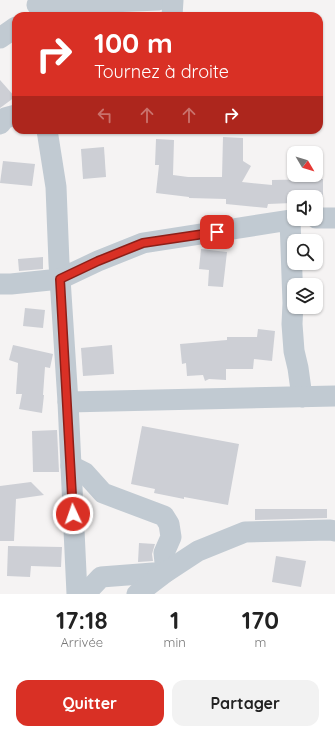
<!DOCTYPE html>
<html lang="fr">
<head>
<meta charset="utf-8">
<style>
  body { margin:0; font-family:Quicksand,sans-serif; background:#f2f2f2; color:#222; height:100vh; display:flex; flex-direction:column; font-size:15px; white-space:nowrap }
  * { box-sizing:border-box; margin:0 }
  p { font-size:13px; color:#767676 }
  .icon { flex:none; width:22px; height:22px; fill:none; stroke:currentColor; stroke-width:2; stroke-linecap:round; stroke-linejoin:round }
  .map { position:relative; height:594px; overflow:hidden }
  .sheet { display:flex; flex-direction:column; background:#fff; flex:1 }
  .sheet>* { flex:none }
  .banner { position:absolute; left:12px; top:12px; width:311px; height:122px; border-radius:12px; box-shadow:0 1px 3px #0004; background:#d93025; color:#fff; overflow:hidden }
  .needle { width:26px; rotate:128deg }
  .tools { position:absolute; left:287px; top:146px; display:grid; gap:8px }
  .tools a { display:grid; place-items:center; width:36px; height:36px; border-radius:8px; background:#fff; box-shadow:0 1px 3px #0004; font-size:20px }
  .pin { position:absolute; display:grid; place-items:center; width:34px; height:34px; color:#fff; margin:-17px; border-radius:8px; box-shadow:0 2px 6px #0006 }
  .me { position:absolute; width:44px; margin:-22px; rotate:357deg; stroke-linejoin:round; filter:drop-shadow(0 0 3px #0008) }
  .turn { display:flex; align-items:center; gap:14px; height:84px; padding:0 16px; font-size:18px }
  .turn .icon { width:52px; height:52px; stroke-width:2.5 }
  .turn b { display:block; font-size:28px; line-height:34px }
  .lanes { display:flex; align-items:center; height:38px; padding:0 16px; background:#0003; justify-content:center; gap:20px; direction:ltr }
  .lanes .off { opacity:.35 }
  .eta { display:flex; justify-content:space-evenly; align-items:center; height:68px; text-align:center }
  .eta b { font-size:24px; font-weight:700; line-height:28px }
  .button { display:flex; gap:8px; margin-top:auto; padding:8px 16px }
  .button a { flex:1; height:46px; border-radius:12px; background:#d93025; color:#fff; font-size:16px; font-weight:700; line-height:46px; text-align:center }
  .button a+a { background:#f2f2f2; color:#222 }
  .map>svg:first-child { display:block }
</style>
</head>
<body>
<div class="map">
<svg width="335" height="594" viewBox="0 0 335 594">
  <rect width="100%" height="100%" fill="#f5f3f3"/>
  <g fill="#cdcfd5">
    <path d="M0,80L15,97L0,108Z"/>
    <path d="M223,137L243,138V161L251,166L242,182L272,185V180L323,179V197H292V203L268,204L267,208L226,204V199L189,198V197L156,193L159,165H155L156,139L174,140L173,175L188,177H222Z"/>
    <path d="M104,147L106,177L83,179L81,149Z"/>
    <path d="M3,161L35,164L32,186L0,183Z"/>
    <path d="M201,249L227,252L223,287L208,286L209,270L199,269Z"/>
    <path d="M43,257V269L19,271L18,259Z"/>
    <path d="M25,308L45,310L43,328L23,326Z"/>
    <path d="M258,329L275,331L272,361L254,359L253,369H226V380L209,379L205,381L203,375L187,376L186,363L182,364L180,344L227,340V337H257Z"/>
    <path d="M13,345L53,354L50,368L45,367L43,395H44L42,413L19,409L22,394H16L18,363L9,360Z"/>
    <path d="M112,345L114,374L83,376L81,348Z"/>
    <path d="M142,426L239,444L228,505L184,497V499L154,493L155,489L131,484Z"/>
    <path d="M57,430L59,472H33L32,431Z"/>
    <path d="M31,482L44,495L16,499L14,541H0V486Z"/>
    <path d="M255,509H327V518L255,520Z"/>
    <path d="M139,543L155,544L152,554L153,561L138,562Z"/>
    <path d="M8,546L62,547L61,567L31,566L30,577L7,576Z"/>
    <path d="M276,556L306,561L301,587L272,582Z"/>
  </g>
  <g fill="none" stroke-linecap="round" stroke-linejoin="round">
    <g stroke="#c1cad2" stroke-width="21">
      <path d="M37,5L159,0"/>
      <path d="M172,16L173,0"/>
      <path d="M0,38L16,27"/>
      <path d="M0,124L5,118L16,115"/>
      <path d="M47,130L56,187L59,263L68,402L77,594"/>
      <path d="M316,218H335"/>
      <path d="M0,284H11L60,279L98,261L143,243L290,220L293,303L292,324L294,351L298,368L302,397"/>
      <path d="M68,402L335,396"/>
      <path d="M71,466L85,473L103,493L164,516L169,524L171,537L164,553L166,572L101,577L85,594"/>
      <path d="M137,594L166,572L198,551L245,532L330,530L335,531"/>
    </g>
  </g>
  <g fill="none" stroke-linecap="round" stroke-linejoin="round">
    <g stroke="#8d1f18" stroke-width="10">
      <path id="route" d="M73,514L60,279L98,261L143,243L217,232"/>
    </g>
    <use href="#route" stroke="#d93025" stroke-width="7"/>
  </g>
</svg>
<div class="tools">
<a><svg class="needle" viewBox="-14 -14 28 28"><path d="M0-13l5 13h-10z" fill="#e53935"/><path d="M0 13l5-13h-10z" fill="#767676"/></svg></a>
<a><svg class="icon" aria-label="sound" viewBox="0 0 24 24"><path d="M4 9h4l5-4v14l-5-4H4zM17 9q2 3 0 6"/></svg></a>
<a><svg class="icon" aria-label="search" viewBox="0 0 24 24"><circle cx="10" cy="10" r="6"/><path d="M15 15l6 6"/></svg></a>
<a><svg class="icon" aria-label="layers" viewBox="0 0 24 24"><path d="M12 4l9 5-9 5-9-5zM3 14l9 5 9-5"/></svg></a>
</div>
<div class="pin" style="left:217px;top:232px;background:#d93025"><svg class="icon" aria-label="arrive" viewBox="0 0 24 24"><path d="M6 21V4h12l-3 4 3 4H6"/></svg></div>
<svg class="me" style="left:73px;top:514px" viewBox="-20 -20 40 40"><circle r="17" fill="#d93025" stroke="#fff" stroke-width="3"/><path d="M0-11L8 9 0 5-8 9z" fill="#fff"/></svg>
<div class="banner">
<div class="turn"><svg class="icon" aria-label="right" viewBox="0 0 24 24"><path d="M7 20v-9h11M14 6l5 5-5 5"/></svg><div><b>100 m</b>Tournez à droite</div></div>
<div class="lanes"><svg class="icon off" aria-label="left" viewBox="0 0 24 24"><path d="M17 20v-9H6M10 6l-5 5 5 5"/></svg><svg class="icon off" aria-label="ahead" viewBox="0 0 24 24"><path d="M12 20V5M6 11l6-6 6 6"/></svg><svg class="icon off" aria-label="ahead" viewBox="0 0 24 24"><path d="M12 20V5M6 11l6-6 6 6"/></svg><svg class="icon" aria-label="right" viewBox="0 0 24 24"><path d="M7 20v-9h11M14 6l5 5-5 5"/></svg></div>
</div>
</div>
<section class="sheet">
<div class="eta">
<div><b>17:18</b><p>Arrivée</p></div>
<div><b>1</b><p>min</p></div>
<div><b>170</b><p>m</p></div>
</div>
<div class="button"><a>Quitter</a><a>Partager</a></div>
</section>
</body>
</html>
